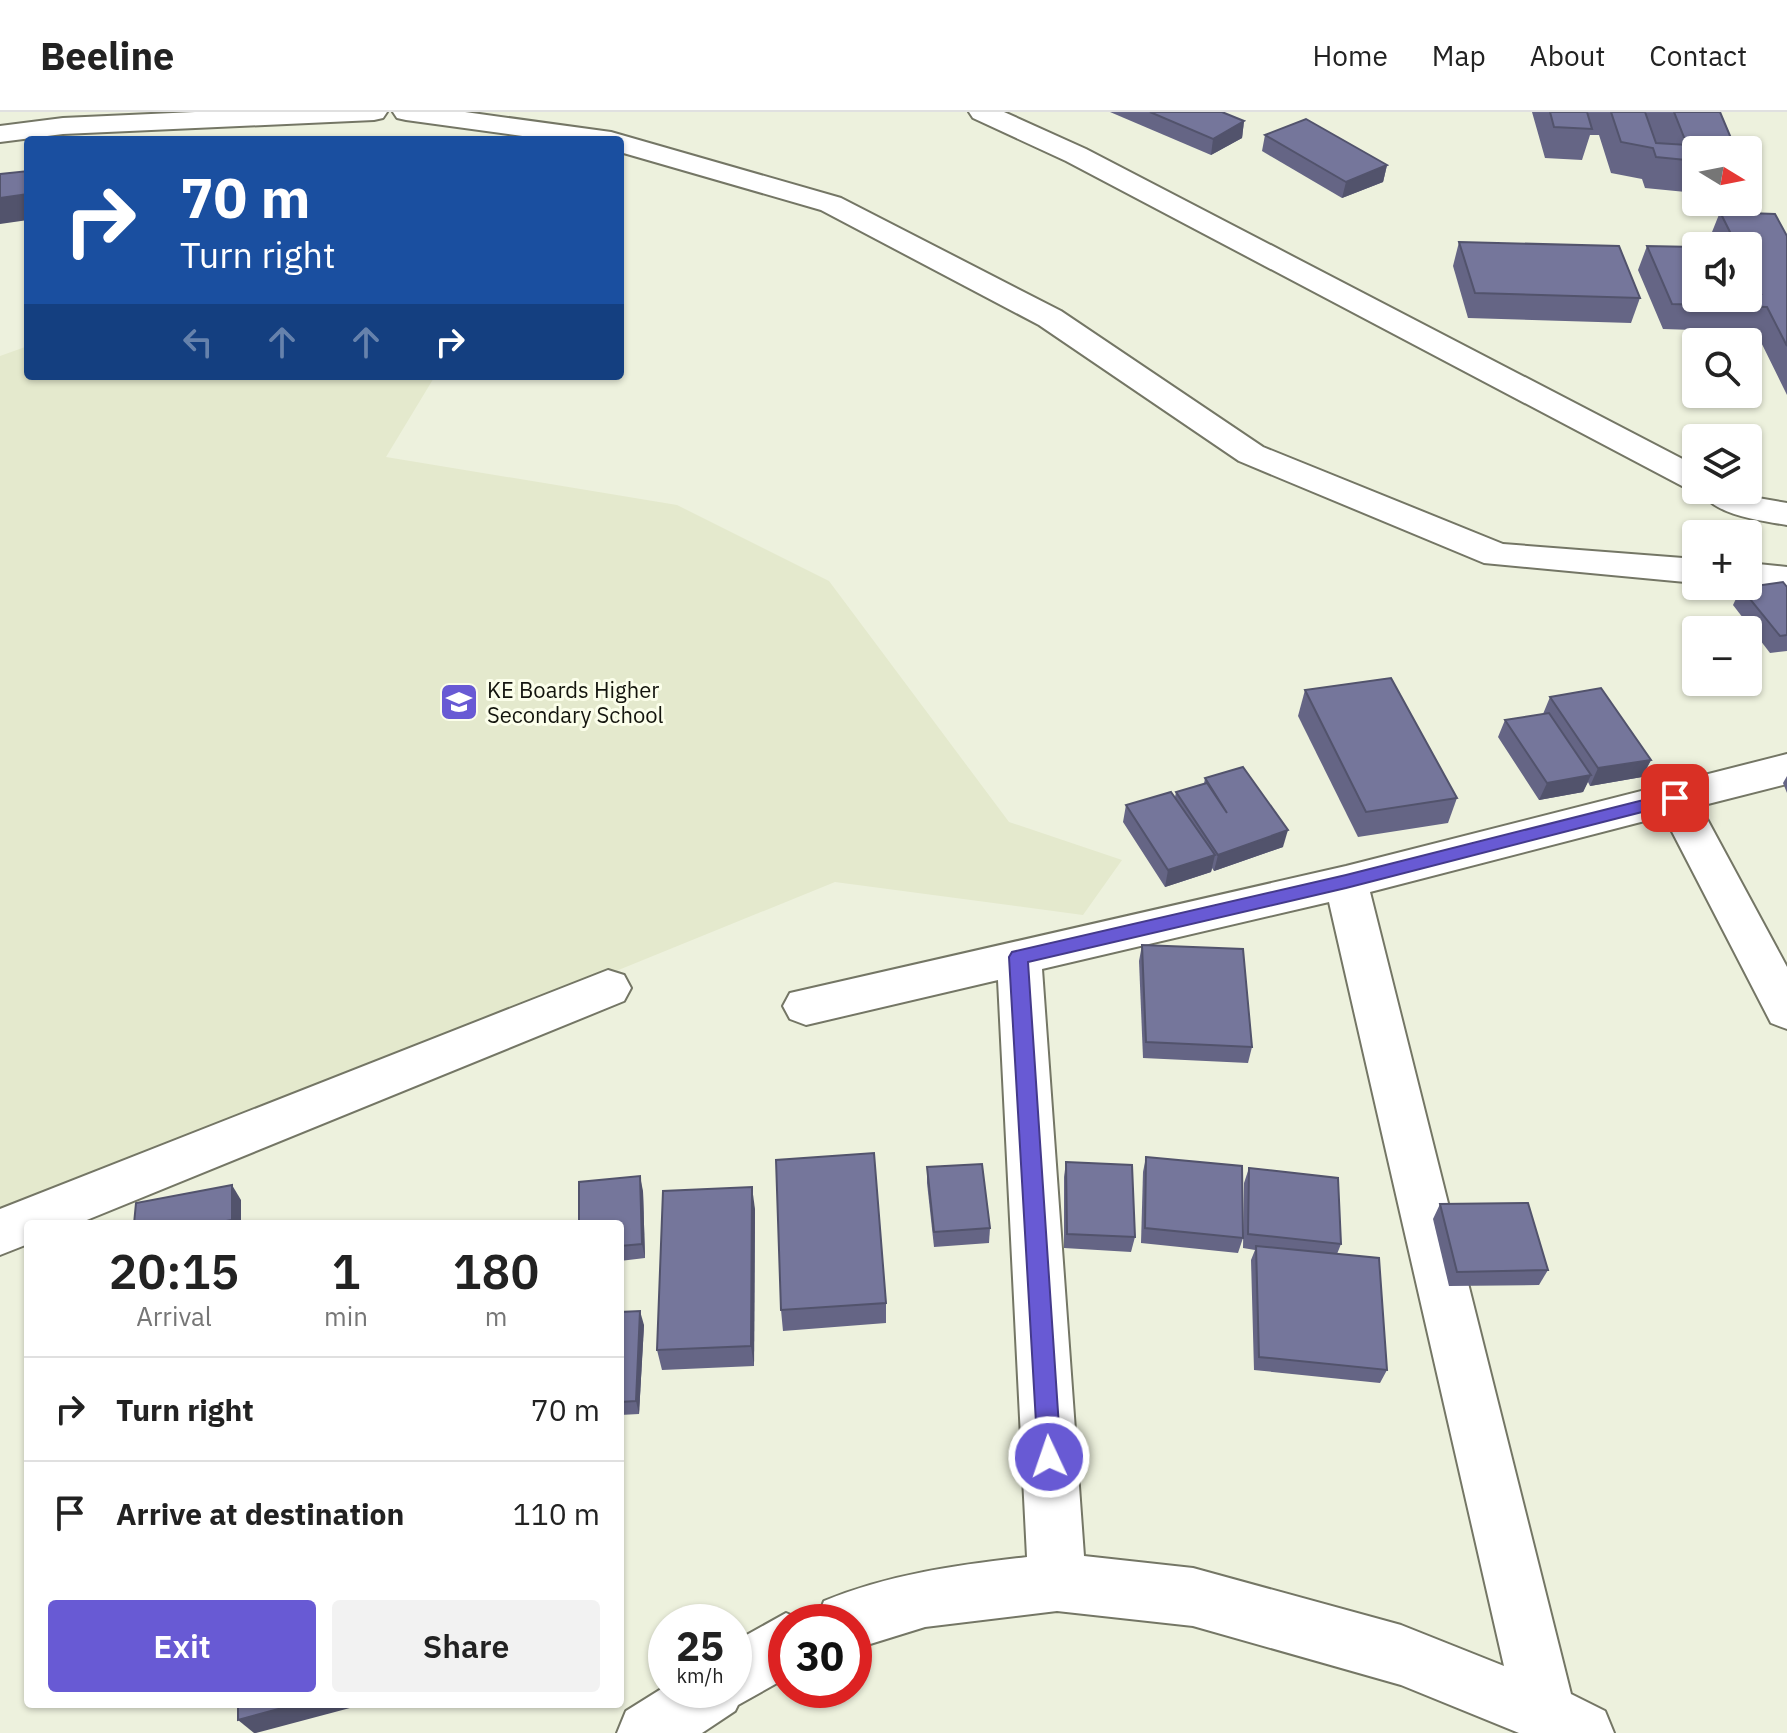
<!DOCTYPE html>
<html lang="en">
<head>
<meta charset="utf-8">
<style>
  body { margin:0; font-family:"IBM Plex Sans",sans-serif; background:#f2f2f2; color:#222; height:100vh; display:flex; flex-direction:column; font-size:30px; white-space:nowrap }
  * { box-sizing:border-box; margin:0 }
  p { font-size:26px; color:#767676 }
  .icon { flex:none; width:44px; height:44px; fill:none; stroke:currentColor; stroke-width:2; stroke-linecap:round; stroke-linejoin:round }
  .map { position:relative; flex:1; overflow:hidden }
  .side { position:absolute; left:24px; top:1108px; width:600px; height:488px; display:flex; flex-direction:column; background:#fff; border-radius:8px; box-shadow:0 2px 6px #0004 }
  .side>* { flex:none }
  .banner { position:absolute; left:24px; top:24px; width:600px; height:244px; border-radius:8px; box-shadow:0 2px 6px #0004; background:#1a4fa0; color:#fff; overflow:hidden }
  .needle { width:52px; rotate:100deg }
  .buttons { position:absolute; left:1682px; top:24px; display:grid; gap:16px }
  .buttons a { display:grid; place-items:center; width:80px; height:80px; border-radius:8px; background:#fff; box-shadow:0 2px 6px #0004; font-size:40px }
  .speed { position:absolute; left:648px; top:1492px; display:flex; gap:16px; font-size:40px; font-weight:700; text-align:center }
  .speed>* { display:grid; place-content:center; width:104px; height:104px; border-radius:50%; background:#fff; box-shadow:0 2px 6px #0004; line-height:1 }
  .speed small { font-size:20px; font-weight:400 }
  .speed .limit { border:12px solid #d22; background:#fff; color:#111 }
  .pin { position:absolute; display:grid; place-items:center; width:68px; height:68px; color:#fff; margin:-34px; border-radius:16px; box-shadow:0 4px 12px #0006 }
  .me { position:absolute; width:88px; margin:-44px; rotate:357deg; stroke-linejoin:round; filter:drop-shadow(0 0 6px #0008) }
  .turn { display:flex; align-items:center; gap:28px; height:168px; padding:0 24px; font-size:36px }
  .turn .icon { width:104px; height:104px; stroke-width:2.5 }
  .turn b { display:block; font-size:56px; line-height:68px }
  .lanes { display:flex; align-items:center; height:76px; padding:0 24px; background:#0003; justify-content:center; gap:40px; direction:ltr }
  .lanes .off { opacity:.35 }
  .eta { display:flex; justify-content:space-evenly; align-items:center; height:136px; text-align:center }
  .eta b { font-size:48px; font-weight:600; line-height:56px }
  .cta { display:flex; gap:16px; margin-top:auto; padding:16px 24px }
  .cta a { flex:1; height:92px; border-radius:8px; background:#685ad4; color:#fff; font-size:32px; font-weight:600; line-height:92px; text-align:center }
  .cta a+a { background:#f2f2f2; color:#222 }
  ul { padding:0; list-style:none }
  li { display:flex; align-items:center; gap:24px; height:104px; padding:0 24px; border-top:2px solid #e0e0e0 }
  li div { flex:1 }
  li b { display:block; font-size:30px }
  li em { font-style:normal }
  header { display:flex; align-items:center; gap:48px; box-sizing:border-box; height:112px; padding:0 40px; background:#fff; border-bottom:2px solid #e0e0e0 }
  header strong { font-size:38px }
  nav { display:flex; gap:44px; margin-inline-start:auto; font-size:28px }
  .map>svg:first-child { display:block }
</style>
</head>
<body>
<header>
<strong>Beeline</strong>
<nav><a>Home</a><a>Map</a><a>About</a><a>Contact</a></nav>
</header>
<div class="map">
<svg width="1787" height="1621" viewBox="0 0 1787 1621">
  <rect width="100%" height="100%" fill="#edf1dd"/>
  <path fill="#e4e9cd" d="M28,234V264H435L386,345L677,393L829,469L1009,710L1122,748L1083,803L835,770L353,966L0,1118V244Z"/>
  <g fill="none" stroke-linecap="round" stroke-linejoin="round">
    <g stroke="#747665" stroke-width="4">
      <g id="minor">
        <path d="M195,0H387L383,6L374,8L63,22L0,30V14L63,6Z"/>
        <path d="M393,0H465L611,20L841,86L1061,199L1263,335L1503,432L1696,447V471L1484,451L1239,349L1039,213L821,98L620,40V28H551L406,8L397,6Z"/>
        <path d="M969,0H1004L1086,37L1696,354L1698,378L1684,375L1066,49L973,6Z"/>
        <path d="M1699,378H1743L1758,386L1787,391V413C1758,408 1716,404 1699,378Z"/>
        <path d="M1748,451L1787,455V479L1745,474H1748Z"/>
        <path d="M1787,642V672L1700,694L1787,855V917L1771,911L1664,704L1370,780L1571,1582L1605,1599L1614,1621H1519L1401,1573L1193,1514L1057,1499L925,1515L854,1537V1510H816L824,1489C890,1462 957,1453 1027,1445L998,868L806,913L790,907L783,894L790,881L1346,754ZM1329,790L1504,1554L1401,1513L1193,1456L1084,1444L1042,857Z"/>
        <path d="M608,858L624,863L631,876L624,889L77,1112H28V1132L0,1143V1097Z"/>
        <path d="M786,1501L807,1510H786V1566L738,1593L735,1599L702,1621H617L626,1599L666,1574V1578H734V1530Z"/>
      </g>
    </g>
    <use href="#minor" fill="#fff" fill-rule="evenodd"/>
  </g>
  <g fill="#656585">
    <path d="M1110,0H1222L1244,9L1242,26L1211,43Z"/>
    <path d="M1532,0H1720L1736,38H1696V81L1645,76L1642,67L1611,61L1599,23H1590L1582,48L1545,46Z"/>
    <path d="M1265,23L1387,53L1383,70L1342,86L1262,39Z"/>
    <path d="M1720,100L1787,124V283L1756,220L1663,217L1638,158L1647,134L1696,186H1748V134H1714L1710,125Z"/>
    <path d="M1459,130L1640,186L1631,211L1468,206L1453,154Z"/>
    <path d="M1787,475V539L1770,541L1733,493L1741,476Z"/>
    <path d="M1305,578L1457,686L1448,711L1358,725L1298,604Z"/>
    <path d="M1550,585L1651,648L1642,665L1590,674L1588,670L1583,680L1539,688L1498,625L1505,608L1543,602Z"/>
    <path d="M1787,664V681L1783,671Z"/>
    <path d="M1205,666L1283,735L1214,759L1212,756L1211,760L1165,775L1123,710L1126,693L1175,685L1176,680L1204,672Z"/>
    <path d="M1142,833L1252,935L1248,951L1143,946L1139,849Z"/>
    <path d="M1146,1045L1243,1126L1238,1141L1141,1131L1143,1060Z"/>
    <path d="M1066,1050L1135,1125L1131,1140L1064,1136V1065Z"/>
    <path d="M927,1055L990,1116L989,1131L934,1135L927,1071Z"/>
    <path d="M1249,1056L1341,1132L1337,1142L1387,1258L1380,1271L1254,1258L1251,1148L1255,1138L1243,1136L1244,1071Z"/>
    <path d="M643,1079L645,1146L620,1149V1112Z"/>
    <path d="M1440,1092L1548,1158L1539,1173L1449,1174L1433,1107Z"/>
    <path d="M755,1097L754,1254L662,1258L657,1238Z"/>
    <path d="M886,1191V1211L783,1219L781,1198Z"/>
    <path d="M620,1200L644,1213L639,1302L620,1303Z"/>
  </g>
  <g fill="#52536c">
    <path d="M1244,9L1242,26L1211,43L1213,27Z"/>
    <path d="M1387,53L1383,70L1342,86L1346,70Z"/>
    <path d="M28,82V108L0,112V86Z"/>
    <path d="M1651,648L1642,665L1590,674L1598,656Z"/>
    <path d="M1591,663L1583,680L1539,688L1547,671Z"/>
    <path d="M1288,718L1283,735L1214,759L1218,743Z"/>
    <path d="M1215,743L1211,760L1165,775L1168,758Z"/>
    <path d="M640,1064L643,1079L645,1146L642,1132Z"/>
    <path d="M232,1073L241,1088V1112H209Z"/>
    <path d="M752,1075L755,1097L754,1254L751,1234Z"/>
    <path d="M640,1199L644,1213L639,1302L636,1289Z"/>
    <path d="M297,1592H365L256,1621H254L238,1608Z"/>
  </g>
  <g fill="#75769b" stroke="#52536c" stroke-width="2">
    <path d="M1150,0H1222L1244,9L1213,27Z"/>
    <path d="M1550,0H1587L1592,17L1554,15Z"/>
    <path d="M1611,0H1645L1656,31L1687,33L1674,0H1720L1736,38H1696V49L1656,45L1653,36L1621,30Z"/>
    <path d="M1306,7L1387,53L1346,70L1265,23Z"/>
    <path d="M28,59V82L0,86V62Z"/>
    <path d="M1720,100L1775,102L1787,124V234L1767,195L1672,192L1647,134L1696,135V186H1748V182H1761L1748,157V134H1737Z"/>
    <path d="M1459,130L1619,134L1640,186L1475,181Z"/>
    <path d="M1783,470L1787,475V523L1780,524L1741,476Z"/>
    <path d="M1391,566L1457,686L1366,700L1305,578Z"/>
    <path d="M1601,576L1651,648L1598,656L1550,585Z"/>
    <path d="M1549,601L1591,663L1547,671L1505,608Z"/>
    <path d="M1243,655L1288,718L1218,743L1176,680L1207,671L1227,701L1205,666Z"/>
    <path d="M1171,680L1215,743L1168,758L1126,693Z"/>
    <path d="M1142,833L1243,837L1252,935L1146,930Z"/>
    <path d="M874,1041L886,1191L781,1198L776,1048Z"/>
    <path d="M1146,1045L1242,1054L1243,1126L1145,1116Z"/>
    <path d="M1066,1050L1132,1053L1135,1125L1067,1122Z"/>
    <path d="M982,1052L990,1116L934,1120L927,1055Z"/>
    <path d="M1249,1056L1338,1066L1341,1132L1248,1122Z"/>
    <path d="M640,1064L642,1132L620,1134V1112H579V1070Z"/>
    <path d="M232,1073V1108L209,1112H134L136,1091Z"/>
    <path d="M752,1075L751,1234L657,1238L663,1079Z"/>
    <path d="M1528,1091L1548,1158L1457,1160L1440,1092Z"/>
    <path d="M1256,1134L1379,1146L1387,1258L1259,1245Z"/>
    <path d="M640,1199L636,1289L620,1290V1200Z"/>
    <path d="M238,1592H297L238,1608Z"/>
  </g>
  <path fill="#685ad4" stroke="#443a8a" stroke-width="2" d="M1675,680L1684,686L1681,690L1346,776L1028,850L1061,1345L1057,1353L1049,1356L1041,1353L1038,1345L1009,845L1012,840L1346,763Z"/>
  <defs>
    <g id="school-square" transform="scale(2)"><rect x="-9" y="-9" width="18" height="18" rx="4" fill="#685ad4" stroke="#fbfeea"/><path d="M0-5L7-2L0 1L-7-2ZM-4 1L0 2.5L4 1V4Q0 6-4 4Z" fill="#fff"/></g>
  </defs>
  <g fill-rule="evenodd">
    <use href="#school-square" x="459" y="590"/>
  </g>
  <g text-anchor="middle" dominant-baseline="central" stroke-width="6" stroke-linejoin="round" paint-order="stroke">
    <g font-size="22" fill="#13140d" stroke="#fbfeea" text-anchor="start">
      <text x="487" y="577">KE Boards Higher<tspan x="487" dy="25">Secondary School</tspan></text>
    </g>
  </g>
</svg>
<div class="buttons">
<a><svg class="needle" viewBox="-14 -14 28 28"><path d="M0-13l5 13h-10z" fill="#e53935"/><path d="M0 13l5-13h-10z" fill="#767676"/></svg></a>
<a><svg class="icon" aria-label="sound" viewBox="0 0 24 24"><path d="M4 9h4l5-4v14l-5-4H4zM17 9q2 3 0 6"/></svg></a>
<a><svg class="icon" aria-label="search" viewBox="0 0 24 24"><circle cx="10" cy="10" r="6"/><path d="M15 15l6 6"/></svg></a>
<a><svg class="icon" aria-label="layers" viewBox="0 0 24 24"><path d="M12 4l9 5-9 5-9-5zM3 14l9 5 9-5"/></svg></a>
<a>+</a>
<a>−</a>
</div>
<div class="speed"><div>25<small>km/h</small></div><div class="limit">30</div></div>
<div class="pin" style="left:1675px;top:686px;background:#d93025"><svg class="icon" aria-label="arrive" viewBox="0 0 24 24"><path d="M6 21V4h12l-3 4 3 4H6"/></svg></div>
<svg class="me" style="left:1049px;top:1345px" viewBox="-20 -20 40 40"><circle r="17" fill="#685ad4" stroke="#fff" stroke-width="3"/><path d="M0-11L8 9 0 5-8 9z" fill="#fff"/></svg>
<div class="banner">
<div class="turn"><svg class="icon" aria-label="right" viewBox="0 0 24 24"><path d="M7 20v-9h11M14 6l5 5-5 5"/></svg><div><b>70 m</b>Turn right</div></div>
<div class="lanes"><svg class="icon off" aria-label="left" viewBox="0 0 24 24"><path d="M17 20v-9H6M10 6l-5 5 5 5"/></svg><svg class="icon off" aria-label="ahead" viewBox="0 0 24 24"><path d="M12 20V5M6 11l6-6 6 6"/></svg><svg class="icon off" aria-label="ahead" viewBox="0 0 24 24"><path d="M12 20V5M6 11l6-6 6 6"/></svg><svg class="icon" aria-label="right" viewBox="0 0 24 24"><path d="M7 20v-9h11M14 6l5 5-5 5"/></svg></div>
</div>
<section class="side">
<div class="eta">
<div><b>20:15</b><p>Arrival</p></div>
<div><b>1</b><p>min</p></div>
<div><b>180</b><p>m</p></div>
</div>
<ul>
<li><svg class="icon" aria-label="right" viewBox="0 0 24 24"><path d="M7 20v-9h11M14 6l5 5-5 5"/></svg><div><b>Turn right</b></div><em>70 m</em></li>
<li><svg class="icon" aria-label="arrive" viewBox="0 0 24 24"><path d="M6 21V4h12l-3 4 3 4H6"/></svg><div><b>Arrive at destination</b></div><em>110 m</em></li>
</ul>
<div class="cta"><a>Exit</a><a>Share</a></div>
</section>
</div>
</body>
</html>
